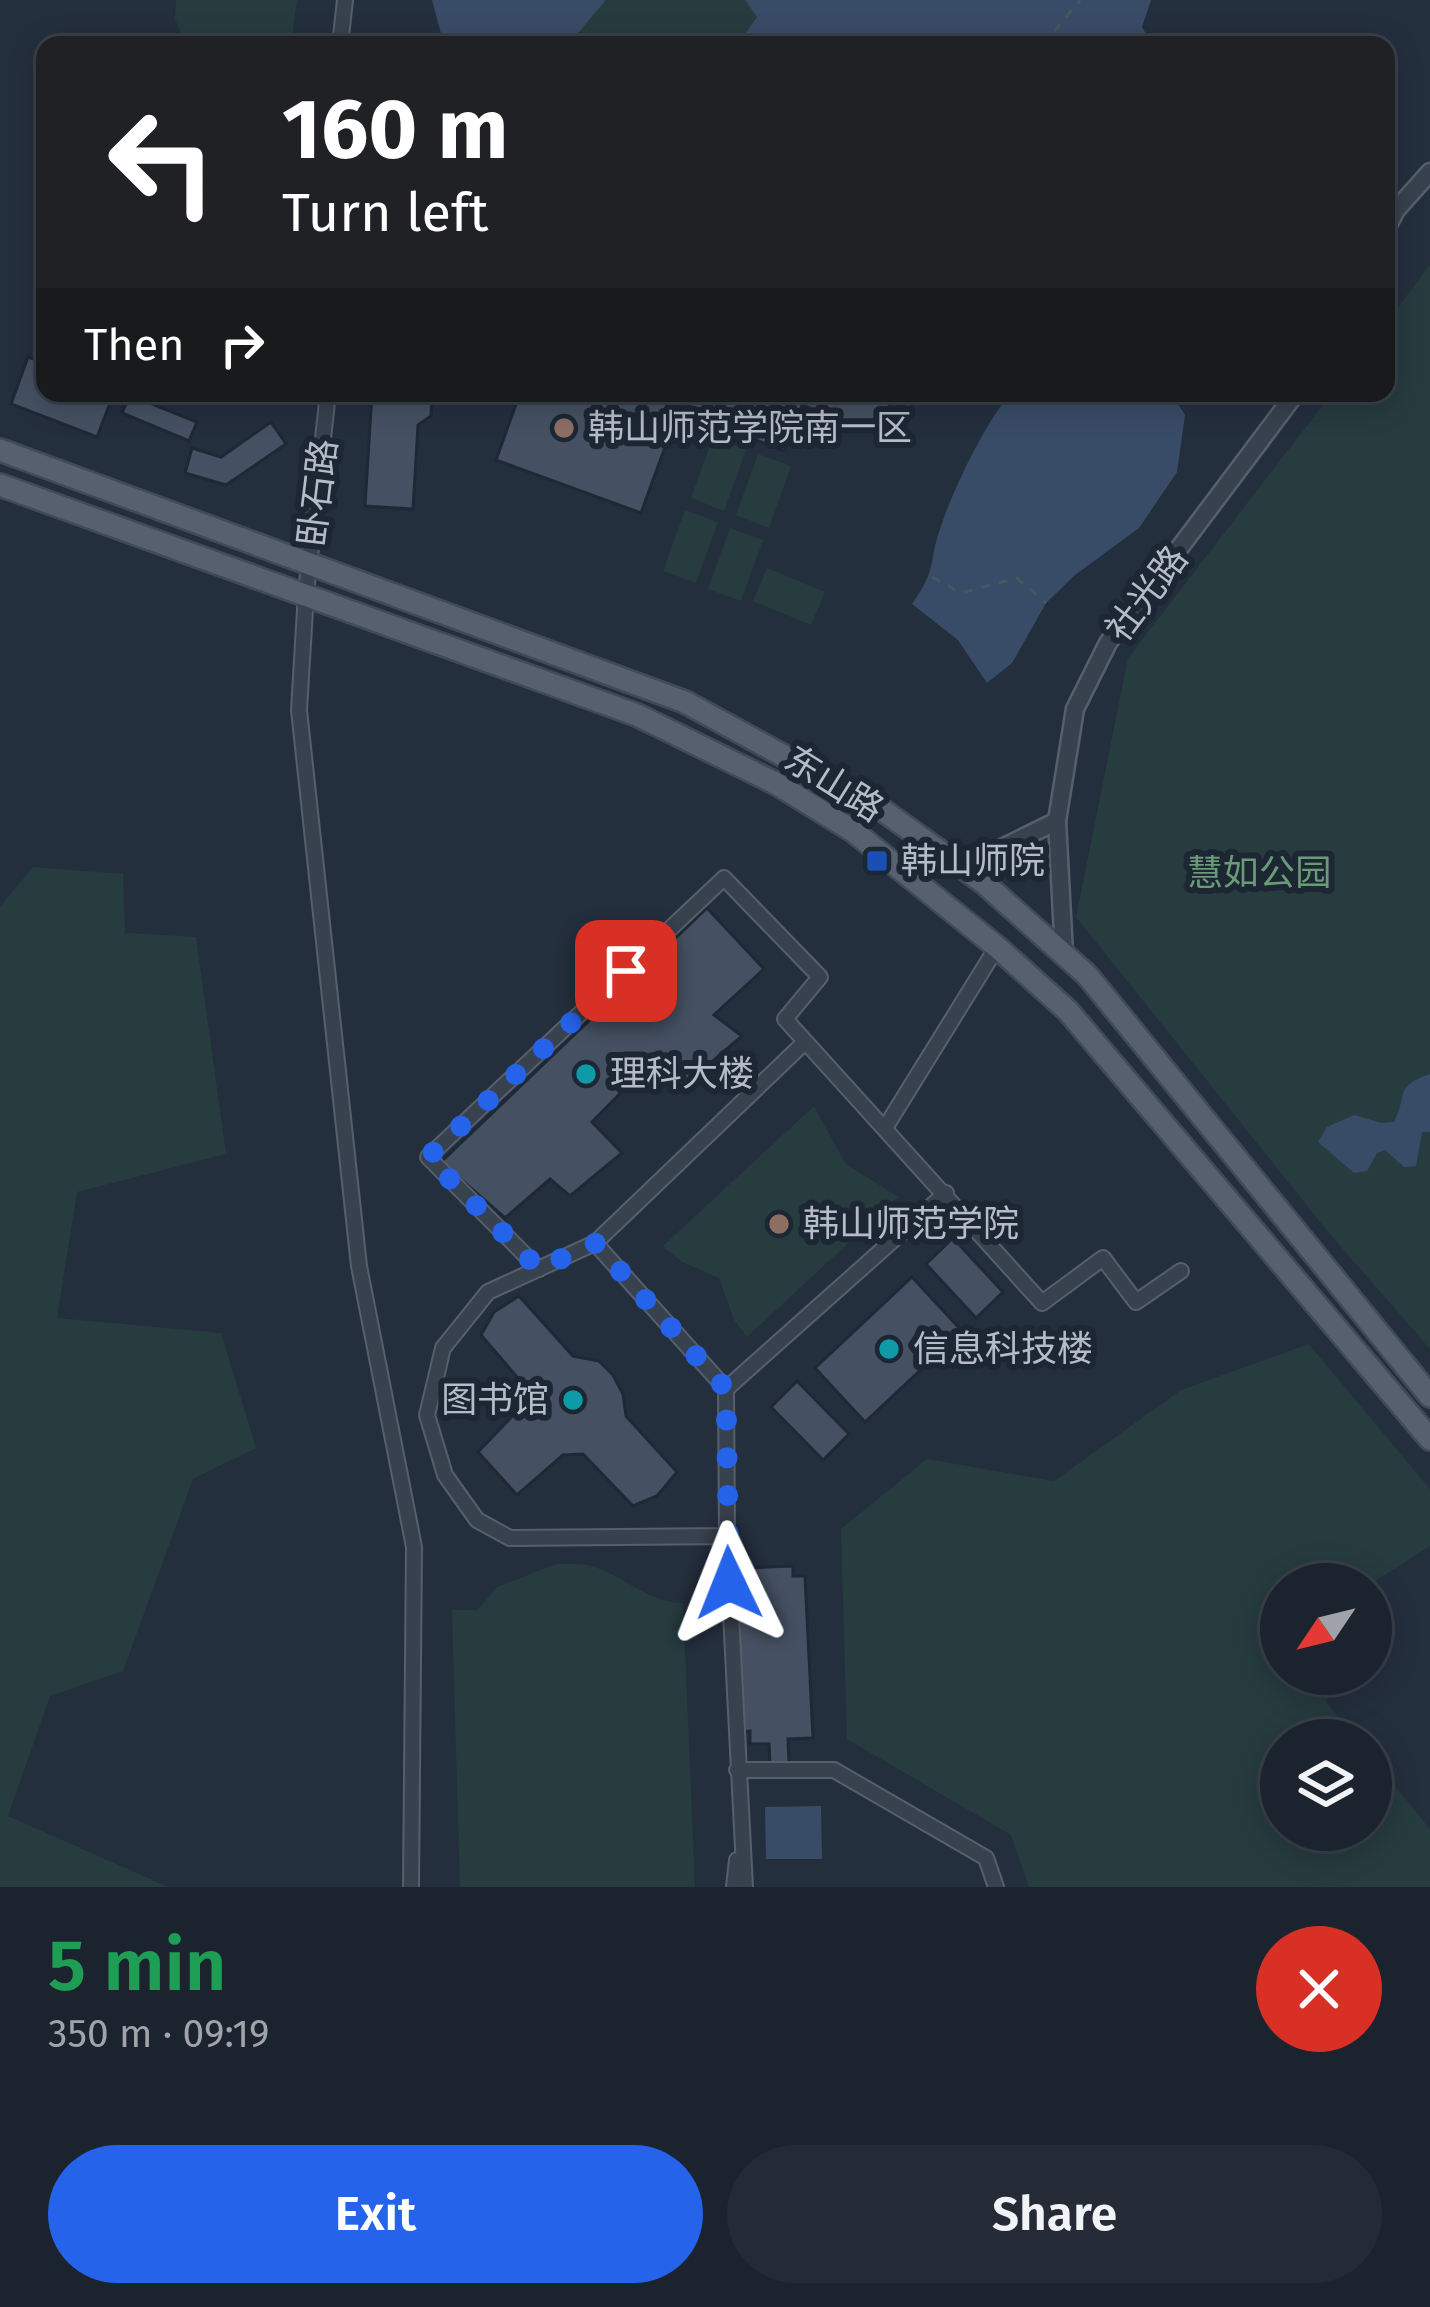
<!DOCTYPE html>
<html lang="en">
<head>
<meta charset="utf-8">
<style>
  body { margin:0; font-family:"Fira Sans","Noto Sans SC",sans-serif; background:#242b36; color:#f1f3f6; height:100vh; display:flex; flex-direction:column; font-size:45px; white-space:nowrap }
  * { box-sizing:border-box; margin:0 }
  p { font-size:39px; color:#a0a4aa }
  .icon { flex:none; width:66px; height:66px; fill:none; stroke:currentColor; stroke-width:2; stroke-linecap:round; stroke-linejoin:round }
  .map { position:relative; height:1887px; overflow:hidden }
  .side { display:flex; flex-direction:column; background:#1b232e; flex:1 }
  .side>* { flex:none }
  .hud { position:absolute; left:36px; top:36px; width:1359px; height:366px; border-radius:24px; box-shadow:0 6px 30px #0003,0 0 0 3px #39404a; background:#202124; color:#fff; overflow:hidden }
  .needle { width:78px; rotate:235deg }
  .controls { position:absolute; left:1260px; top:1563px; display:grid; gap:24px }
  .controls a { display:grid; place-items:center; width:132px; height:132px; border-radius:50%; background:#1b232e; box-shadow:0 6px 30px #0003,0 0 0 3px #39404a; font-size:60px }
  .pin { position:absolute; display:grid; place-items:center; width:102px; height:102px; color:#fff; margin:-51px; border-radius:24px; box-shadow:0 6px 18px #0006 }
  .me { position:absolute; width:132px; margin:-66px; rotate:358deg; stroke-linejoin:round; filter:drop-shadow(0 0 9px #0008) }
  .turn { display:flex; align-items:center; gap:42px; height:252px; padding:0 48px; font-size:54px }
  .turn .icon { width:156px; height:156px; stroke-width:2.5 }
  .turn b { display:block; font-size:84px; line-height:102px }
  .then { display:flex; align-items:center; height:114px; padding:0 48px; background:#0003; gap:24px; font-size:45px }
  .round { display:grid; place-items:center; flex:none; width:126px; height:126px; border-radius:63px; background:#242b36 }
  .overview { display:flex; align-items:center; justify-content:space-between; height:204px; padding:0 48px }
  h1 { font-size:72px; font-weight:600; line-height:90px; color:#1e9e55 }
  .cta { display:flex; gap:24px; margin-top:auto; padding:24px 48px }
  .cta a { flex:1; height:138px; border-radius:72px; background:#2563eb; color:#fff; font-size:48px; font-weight:600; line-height:138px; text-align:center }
  .cta a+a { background:#242b36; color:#f1f3f6 }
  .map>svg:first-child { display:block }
</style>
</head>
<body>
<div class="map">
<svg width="1430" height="1887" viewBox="0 0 1430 1887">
  <rect width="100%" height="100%" fill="#242f3e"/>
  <g fill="#263c3f">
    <path d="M176,0H297L291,45H186L175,19Z"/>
    <path d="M606,0H745L757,17L737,45H568Z"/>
    <path d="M1430,265V1349L1329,1233L1076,917L1128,658L1332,393H1386V323Z"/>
    <path d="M713,437L746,450L724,511L691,498Z"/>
    <path d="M758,454L791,466L769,528L736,515Z"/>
    <path d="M685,510L718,522L696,583L663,571Z"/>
    <path d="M730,528L763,540L741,601L708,589Z"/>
    <path d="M767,568L825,592L811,625L753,601Z"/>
    <path d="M33,867L123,874L125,933L196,937L226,1154L77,1192L57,1318L221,1333L256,1448L193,1479L123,1671L50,1696L8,1816L168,1887H0V907Z"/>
    <path d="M814,1106L845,1163L898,1197L747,1337L734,1320L719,1278L682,1262L663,1246Z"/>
    <path d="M1309,1344L1430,1489V1546L1375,1581L1371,1590V1584H1281V1674H1337L1326,1702L1357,1740H1281V1830H1371V1757L1430,1829V1887H1029L1011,1835L847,1739L841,1529L927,1459L1054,1481L1181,1390Z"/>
    <path d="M556,1564C569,1564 583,1563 595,1567C629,1579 648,1602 683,1603L695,1887H460L452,1610H478L497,1587Z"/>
  </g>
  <g fill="#394c67">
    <path d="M432,0H606L568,45H444Z"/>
    <path d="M745,0H1151L1142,27L1152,45H737L757,17Z"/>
    <path d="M1011,393H1171L1185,415L1177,472L1139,528L1075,575L1046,603L1012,663L987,683L958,640L912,604C938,568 928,562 941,526C953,490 986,421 1011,393Z"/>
    <path d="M1430,1074V1132H1422L1416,1166L1404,1167L1385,1150L1377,1153L1367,1171L1354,1173L1318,1142L1327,1127L1354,1115L1382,1123L1394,1122C1409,1093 1393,1087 1430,1074Z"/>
    <path d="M821,1806L822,1859H766L765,1807Z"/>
  </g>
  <g fill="#455162" stroke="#1f2835" stroke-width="3">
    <path d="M28,357L45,363V393H114L97,437L11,404Z"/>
    <path d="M372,393H432L431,416L418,425L413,509L365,506Z"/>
    <path d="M520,393H645L680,406L641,513L496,460Z"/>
    <path d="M695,393H916L910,408L891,401L878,435L802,405L784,451L687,413Z"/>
    <path d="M130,395L197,422L189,441L122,413Z"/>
    <path d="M271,422L286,444L226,485L185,473L192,448L221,457Z"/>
    <path d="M707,908L764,969L714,1015L742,1036L679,1090L654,1059L592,1122L622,1153L570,1196L550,1179L505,1218L441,1162Z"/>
    <path d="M953,1238L1003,1292L976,1318L926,1264Z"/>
    <path d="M912,1277L962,1331L865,1422L815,1368Z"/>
    <path d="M519,1296L573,1356L599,1361L613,1375L623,1394L626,1416L677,1472L657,1496L633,1506L583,1454L563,1455L517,1495L478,1452L521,1407L523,1384L481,1335L494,1312Z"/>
    <path d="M797,1381L849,1434L823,1460L771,1407Z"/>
    <path d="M793,1566V1576H805L813,1738L788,1739L789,1763L770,1764L769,1744H750V1731L743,1732L736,1582L742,1581V1568Z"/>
  </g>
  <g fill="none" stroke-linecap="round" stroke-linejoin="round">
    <g stroke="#565f6c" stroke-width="18">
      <g id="minor">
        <path d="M340,45L345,0"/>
        <path d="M328,393L306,593L299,710L359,1266L414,1547L411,1887"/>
        <path d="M885,1128L997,947"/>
        <path d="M595,1243L805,1042"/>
        <path d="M539,1269L428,1157L724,878L820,977L785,1019L1042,1303L1103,1258L1136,1302L1181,1271"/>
        <path d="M726,1389L946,1193"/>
        <path d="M727,1536L510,1538L477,1520L445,1475L427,1415L443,1348L488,1292L595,1243L726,1389L727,1536L745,1887"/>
        <path d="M737,1770H834L986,1858L996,1887"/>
        <path d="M734,1887L737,1860"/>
      </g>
    </g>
    <g stroke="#565f6c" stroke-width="21">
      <g id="tertiary">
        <path d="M1386,229L1396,210L1430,172"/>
        <path d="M1057,821L1075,709L1108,643L1296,393"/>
        <path d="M963,867L1057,821L1064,954"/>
      </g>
    </g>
    <g stroke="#414a57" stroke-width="26">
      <g id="primary">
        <path d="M0,450L685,702L881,809L984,883L1087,975L1430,1396"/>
        <path d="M0,485L637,715L777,784L853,831L997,947L1068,1011L1430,1439"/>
      </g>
    </g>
    <g stroke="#44595c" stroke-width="3" stroke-dasharray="9 9" stroke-linecap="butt">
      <path d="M709,41V45"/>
      <path d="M1043,45L1080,0"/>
      <path d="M932,577L961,593L1017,578L1046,603"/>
    </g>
    <use href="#minor" stroke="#38414e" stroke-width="14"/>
    <use href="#tertiary" stroke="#38414e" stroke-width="16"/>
    <use href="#primary" stroke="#56606e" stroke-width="21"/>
  </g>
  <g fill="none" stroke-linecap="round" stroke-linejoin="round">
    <path stroke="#2563eb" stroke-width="21" stroke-dasharray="0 37.8" d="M626,971L428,1157L539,1269L595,1243L726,1389L729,1583"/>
  </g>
  <g fill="#8d6e63" stroke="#1d2633" stroke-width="4.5">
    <circle cx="564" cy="428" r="12"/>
    <circle cx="779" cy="1224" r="12"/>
  </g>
  <rect fill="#1a4fb4" stroke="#1d2633" stroke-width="4.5" x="865" y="849" width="24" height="24" rx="6"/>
  <g fill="#0f9aa8" stroke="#1d2633" stroke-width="4.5">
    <circle cx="586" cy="1074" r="12"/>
    <circle cx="889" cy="1349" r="12"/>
    <circle cx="573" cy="1400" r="12"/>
  </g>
  <g text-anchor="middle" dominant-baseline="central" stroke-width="12" stroke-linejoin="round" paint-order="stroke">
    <g font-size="36" fill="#b4bcc9" stroke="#1d2633" text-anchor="start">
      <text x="588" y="428">韩山师范学院南一区</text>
      <text x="901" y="861">韩山师院</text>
      <text x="610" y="1074">理科大楼</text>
      <text x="803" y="1224">韩山师范学院</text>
      <text x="913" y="1349">信息科技楼</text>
      <text x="549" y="1400" text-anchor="end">图书馆</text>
    </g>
    <g font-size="36" fill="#b4bcc9" stroke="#1d2633">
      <text transform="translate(318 493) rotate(-83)">卧石路</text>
      <text transform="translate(1147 594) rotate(-53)">社光路</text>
      <text transform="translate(834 784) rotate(32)">东山路</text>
    </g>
    <g font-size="36" fill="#6b9a76" stroke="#1d2633">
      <text x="1259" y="873">慧如公园</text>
    </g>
  </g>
</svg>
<div class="controls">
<a><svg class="needle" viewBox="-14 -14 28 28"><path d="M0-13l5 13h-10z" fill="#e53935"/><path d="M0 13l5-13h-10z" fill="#a0a4aa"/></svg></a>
<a><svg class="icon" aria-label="layers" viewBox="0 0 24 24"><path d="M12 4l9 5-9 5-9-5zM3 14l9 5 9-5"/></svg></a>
</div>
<div class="pin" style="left:626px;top:971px;background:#d93025"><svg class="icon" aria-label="arrive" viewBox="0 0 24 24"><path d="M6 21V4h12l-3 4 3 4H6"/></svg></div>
<svg class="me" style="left:729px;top:1583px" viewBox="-20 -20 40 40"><path d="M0-17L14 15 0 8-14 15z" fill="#2563eb" stroke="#fff" stroke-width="4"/></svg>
<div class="hud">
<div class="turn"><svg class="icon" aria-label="left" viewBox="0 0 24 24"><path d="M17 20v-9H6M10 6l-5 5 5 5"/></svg><div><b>160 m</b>Turn left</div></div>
<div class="then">Then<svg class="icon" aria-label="right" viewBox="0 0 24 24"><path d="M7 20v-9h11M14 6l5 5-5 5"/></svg></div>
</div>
</div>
<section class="side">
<div class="overview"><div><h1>5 min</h1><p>350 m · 09:19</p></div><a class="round" style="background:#d93025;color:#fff"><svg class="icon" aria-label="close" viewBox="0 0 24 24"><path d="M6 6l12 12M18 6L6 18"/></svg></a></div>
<div class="cta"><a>Exit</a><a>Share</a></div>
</section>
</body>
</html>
